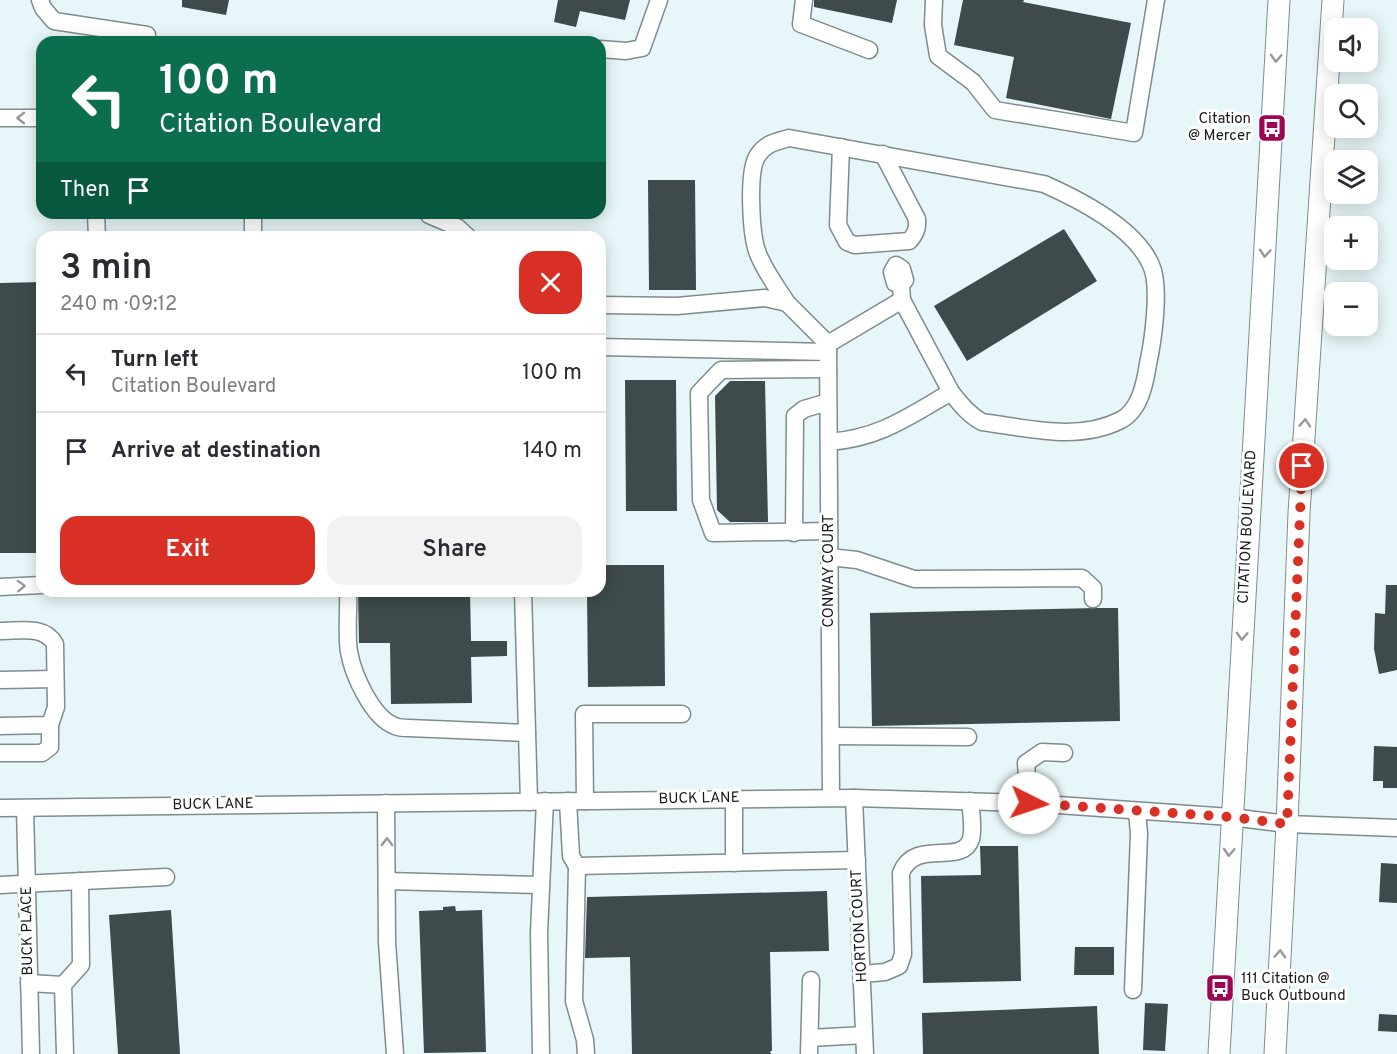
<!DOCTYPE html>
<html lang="en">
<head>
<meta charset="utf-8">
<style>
  body { margin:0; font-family:Overpass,sans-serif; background:#f2f2f3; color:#2b2b33; height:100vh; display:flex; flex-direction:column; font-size:22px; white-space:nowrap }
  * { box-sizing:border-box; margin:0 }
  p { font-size:20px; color:#7c7c81 }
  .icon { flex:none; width:33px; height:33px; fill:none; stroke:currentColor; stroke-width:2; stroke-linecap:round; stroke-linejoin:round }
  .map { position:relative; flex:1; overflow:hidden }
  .details { position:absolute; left:36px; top:231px; width:570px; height:366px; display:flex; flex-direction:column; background:#fff; border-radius:18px; box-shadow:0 3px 15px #0003 }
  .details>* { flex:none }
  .guide { position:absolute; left:36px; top:36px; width:570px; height:183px; border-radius:18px; box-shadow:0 3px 15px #0003; background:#0b6e4f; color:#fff; overflow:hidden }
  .controls { position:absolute; left:1324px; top:18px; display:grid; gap:12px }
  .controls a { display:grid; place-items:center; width:54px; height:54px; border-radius:12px; background:#fff; box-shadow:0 3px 15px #0003; font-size:30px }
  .pin { position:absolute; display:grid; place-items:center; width:51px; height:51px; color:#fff; margin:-26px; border:3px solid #fff; border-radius:50%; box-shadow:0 2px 6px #0007 }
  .me { position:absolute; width:66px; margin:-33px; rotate:94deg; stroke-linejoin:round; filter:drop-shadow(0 0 4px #0008) }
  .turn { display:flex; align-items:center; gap:21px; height:126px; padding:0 24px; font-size:27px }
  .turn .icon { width:78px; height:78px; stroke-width:2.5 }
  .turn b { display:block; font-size:42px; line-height:51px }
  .then { display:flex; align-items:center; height:57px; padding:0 24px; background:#0003; gap:12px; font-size:22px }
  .round { display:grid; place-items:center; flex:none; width:63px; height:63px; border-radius:18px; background:#f2f2f3 }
  .head { display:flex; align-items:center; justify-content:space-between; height:102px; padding:0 24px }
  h1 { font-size:36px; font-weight:600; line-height:45px }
  .button { display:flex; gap:12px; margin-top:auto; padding:12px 24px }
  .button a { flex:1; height:69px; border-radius:18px; background:#d93025; color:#fff; font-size:24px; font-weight:600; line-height:69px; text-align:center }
  .button a+a { background:#f2f2f3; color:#2b2b33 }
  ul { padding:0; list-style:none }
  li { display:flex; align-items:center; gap:18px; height:78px; padding:0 24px; border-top:2px solid #e1e1e2 }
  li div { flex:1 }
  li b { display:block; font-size:22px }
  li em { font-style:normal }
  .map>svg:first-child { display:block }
</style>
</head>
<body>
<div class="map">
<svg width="1397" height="1054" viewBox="0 0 1397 1054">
  <rect width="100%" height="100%" fill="#e7f6f8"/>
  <g fill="#3e4a4c">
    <path d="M182,0H229L226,15L182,7Z"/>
    <path d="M558,0H630L625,20L580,11L576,27L554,22Z"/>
    <path d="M814,0H897L892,23L814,7Z"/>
    <path d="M963,0H1024L1023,2L1131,23L1111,119L1006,98L1014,57L954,45Z"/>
    <path d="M648,180H695L696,290H649Z"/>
    <path d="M1064,229L1097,281L967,361L934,306Z"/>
    <path d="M42,282V553H0V283Z"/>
    <path d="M625,380H676L677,511H626Z"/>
    <path d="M730,381H765L768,522H730L717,510L715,396Z"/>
    <path d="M600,565H664L665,686L588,687L587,591H600Z"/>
    <path d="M1386,585H1397V670L1379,674L1374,649L1375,613L1385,614Z"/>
    <path d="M358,591H470L471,641H507V656L471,657L472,703L391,704L390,643H359Z"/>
    <path d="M1097,608H1118L1120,721L872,726L870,613Z"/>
    <path d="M1374,746L1397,747V788H1383V781H1373Z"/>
    <path d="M980,846H1018L1021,981L923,983L921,876L981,875Z"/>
    <path d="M1381,863L1397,864V903L1379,902Z"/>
    <path d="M827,891L829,951L770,952L772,1051H770L771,1054H632L630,957L585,958L587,897Z"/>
    <path d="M455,906L456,911L482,910L486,1052L424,1053L419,911L443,910V907Z"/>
    <path d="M171,910L180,1054H118L109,915Z"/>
    <path d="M1075,947H1114V975H1074Z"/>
    <path d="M1145,1003L1168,1004L1165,1051L1143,1050Z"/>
    <path d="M1097,1006L1099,1054H923L922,1013Z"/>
    <path d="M1379,1014L1397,1015V1032L1378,1031Z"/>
  </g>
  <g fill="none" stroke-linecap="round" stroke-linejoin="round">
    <g stroke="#7f8c8e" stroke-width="19">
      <g id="minor">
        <path d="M40,0L43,8L54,21L147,35"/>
        <path d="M804,0L801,24L869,50"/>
        <path d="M934,0L933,25L938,56L973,82L995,110L1134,133L1156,0"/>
        <path d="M600,49L626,51L642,48L659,0"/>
        <path d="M0,118H42"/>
        <path d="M841,147L838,225L847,242L855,245L909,241C916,234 918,228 917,219L883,154"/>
        <path d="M96,213L97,237"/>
        <path d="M253,213V237"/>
        <path d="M429,215L457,227L468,237"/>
        <path d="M901,285L895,283L892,272L896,265L902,269L905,280L901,285L902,300"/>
        <path d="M787,303C777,287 763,269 757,251C751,233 747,170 758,155C766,143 776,142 789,138L1044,184C1078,199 1135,228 1151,265C1161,286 1153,341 1148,364C1145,383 1140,410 1121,420C1078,442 1028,428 982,422C969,415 960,404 951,392"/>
        <path d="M600,305L677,306L765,298L787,303L828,344"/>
        <path d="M828,344L831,797"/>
        <path d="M828,344L902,300L951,392C908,417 880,438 829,442"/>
        <path d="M600,347L828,352"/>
        <path d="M828,369L721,370L699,393L701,500L713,533L829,531"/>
        <path d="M794,533L795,416L804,409L828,402"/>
        <path d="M829,557L857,560L914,579L1082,578L1093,588V599"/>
        <path d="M0,587L42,585"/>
        <path d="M348,591C349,611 346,633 349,652C353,674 372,718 395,726C399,728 404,728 409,728L527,733"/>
        <path d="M523,591L529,802"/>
        <path d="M0,631C20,631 44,625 55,644L56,707L50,725L0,726"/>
        <path d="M0,680L55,679"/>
        <path d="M831,736L968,737"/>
        <path d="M0,753H42L50,747V725"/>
        <path d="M854,798L865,1054"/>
        <path d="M734,799V863"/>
        <path d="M568,801L571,856L577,866L857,860"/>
        <path d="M585,801L584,714H682"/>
        <path d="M386,803L387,942L395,1054"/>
        <path d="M1029,803L1026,763L1042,752L1064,753"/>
        <path d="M0,808L854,798L1029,803L1231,817L1287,824L1397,828"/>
        <path d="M25,808L31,1054"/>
        <path d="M577,866L574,1001L585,1040L586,1054"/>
        <path d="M387,881L541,885"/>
        <path d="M0,885L166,877"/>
        <path d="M862,974L885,972L899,966L903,954L901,873C915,837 962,867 971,839C974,828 971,812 970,801"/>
        <path d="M29,983L63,985"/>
        <path d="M1133,990L1139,834L1137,811"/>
        <path d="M810,1038L864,1035"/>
        <path d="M65,1054L63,985L81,965L80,881"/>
        <path d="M541,1054L539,933L545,801"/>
        <path d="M809,1054L811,980"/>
      </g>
    </g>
    <g stroke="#7f8c8e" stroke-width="23">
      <g id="major">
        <path d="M1219,1054L1279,0"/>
        <path d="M1275,1054L1287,824L1299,513L1333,0"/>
      </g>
    </g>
    <use href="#minor" stroke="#fff" stroke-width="16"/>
    <use href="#major" stroke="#fff" stroke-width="21"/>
  </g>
  <defs><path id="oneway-chevron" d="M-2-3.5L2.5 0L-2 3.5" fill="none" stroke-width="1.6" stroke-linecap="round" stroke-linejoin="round" transform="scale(1.5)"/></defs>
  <g stroke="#969899">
    <use href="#oneway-chevron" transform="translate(1276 58) rotate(93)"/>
    <use href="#oneway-chevron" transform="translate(21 118) rotate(-180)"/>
    <use href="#oneway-chevron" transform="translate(1265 253) rotate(93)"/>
    <use href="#oneway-chevron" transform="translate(1305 423) rotate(-86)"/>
    <use href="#oneway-chevron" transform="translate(21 586) rotate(-2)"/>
    <use href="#oneway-chevron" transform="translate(1242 636) rotate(93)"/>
    <use href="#oneway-chevron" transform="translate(387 842) rotate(-90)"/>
    <use href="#oneway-chevron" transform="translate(1229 852) rotate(93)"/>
    <use href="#oneway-chevron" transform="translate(1280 954) rotate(-87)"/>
  </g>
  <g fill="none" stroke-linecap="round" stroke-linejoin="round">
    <path stroke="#d93025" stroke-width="10" stroke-dasharray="0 18" d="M1029,803L1231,817L1287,824L1302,466"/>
  </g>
  <defs>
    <g id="bus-square" transform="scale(1.5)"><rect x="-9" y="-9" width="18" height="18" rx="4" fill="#9c0652" stroke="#fff"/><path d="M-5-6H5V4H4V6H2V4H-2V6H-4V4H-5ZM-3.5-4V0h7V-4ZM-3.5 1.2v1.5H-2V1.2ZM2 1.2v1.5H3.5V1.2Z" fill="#fff"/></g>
  </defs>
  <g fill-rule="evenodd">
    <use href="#bus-square" x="1272" y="128"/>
    <use href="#bus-square" x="1220" y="988"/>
  </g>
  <g text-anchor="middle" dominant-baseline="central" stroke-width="6" stroke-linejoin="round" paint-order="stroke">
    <g font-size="15" fill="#161b1c" stroke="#fff" text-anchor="end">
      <text x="1251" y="119">Citation<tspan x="1251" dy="17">@ Mercer</tspan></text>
      <text x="1241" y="979" text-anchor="start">111 Citation @<tspan x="1241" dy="17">Buck Outbound</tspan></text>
    </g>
    <g font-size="15" fill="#161b1c" stroke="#fff">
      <text transform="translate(1248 527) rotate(-87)">CITATION BOULEVARD</text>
      <text transform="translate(829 571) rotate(-90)">CONWAY COURT</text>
      <text transform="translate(699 799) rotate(-1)">BUCK LANE</text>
      <text transform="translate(213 805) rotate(-1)">BUCK LANE</text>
      <text transform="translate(860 926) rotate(-93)">HORTON COURT</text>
      <text transform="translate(28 931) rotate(-91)">BUCK PLACE</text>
    </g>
  </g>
</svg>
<div class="controls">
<a><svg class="icon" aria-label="sound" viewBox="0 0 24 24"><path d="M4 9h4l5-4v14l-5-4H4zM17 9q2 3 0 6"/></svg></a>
<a><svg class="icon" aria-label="search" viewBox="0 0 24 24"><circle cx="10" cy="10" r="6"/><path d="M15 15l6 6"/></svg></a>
<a><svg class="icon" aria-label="layers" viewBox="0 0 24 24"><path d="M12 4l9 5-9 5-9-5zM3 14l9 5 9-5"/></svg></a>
<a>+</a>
<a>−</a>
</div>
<div class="pin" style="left:1302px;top:466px;background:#d93025"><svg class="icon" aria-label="arrive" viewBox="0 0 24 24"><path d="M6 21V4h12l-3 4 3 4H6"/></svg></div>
<svg class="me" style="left:1029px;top:803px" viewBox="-20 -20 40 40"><circle r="19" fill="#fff"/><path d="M0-13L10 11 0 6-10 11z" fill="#d93025"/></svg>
<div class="guide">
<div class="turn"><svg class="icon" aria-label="left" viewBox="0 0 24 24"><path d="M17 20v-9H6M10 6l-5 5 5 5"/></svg><div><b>100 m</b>Citation Boulevard</div></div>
<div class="then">Then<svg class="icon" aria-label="arrive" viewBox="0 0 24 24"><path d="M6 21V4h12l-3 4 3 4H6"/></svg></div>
</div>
<section class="details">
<div class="head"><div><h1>3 min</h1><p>240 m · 09:12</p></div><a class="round" style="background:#d93025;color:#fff"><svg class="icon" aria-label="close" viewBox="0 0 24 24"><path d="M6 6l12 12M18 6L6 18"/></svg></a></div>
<ul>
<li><svg class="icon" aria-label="left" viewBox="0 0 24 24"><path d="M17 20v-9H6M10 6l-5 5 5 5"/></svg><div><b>Turn left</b><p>Citation Boulevard</p></div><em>100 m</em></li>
<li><svg class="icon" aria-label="arrive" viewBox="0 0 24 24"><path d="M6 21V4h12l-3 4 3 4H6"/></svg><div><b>Arrive at destination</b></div><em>140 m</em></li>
</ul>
<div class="button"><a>Exit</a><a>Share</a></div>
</section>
</div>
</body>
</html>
